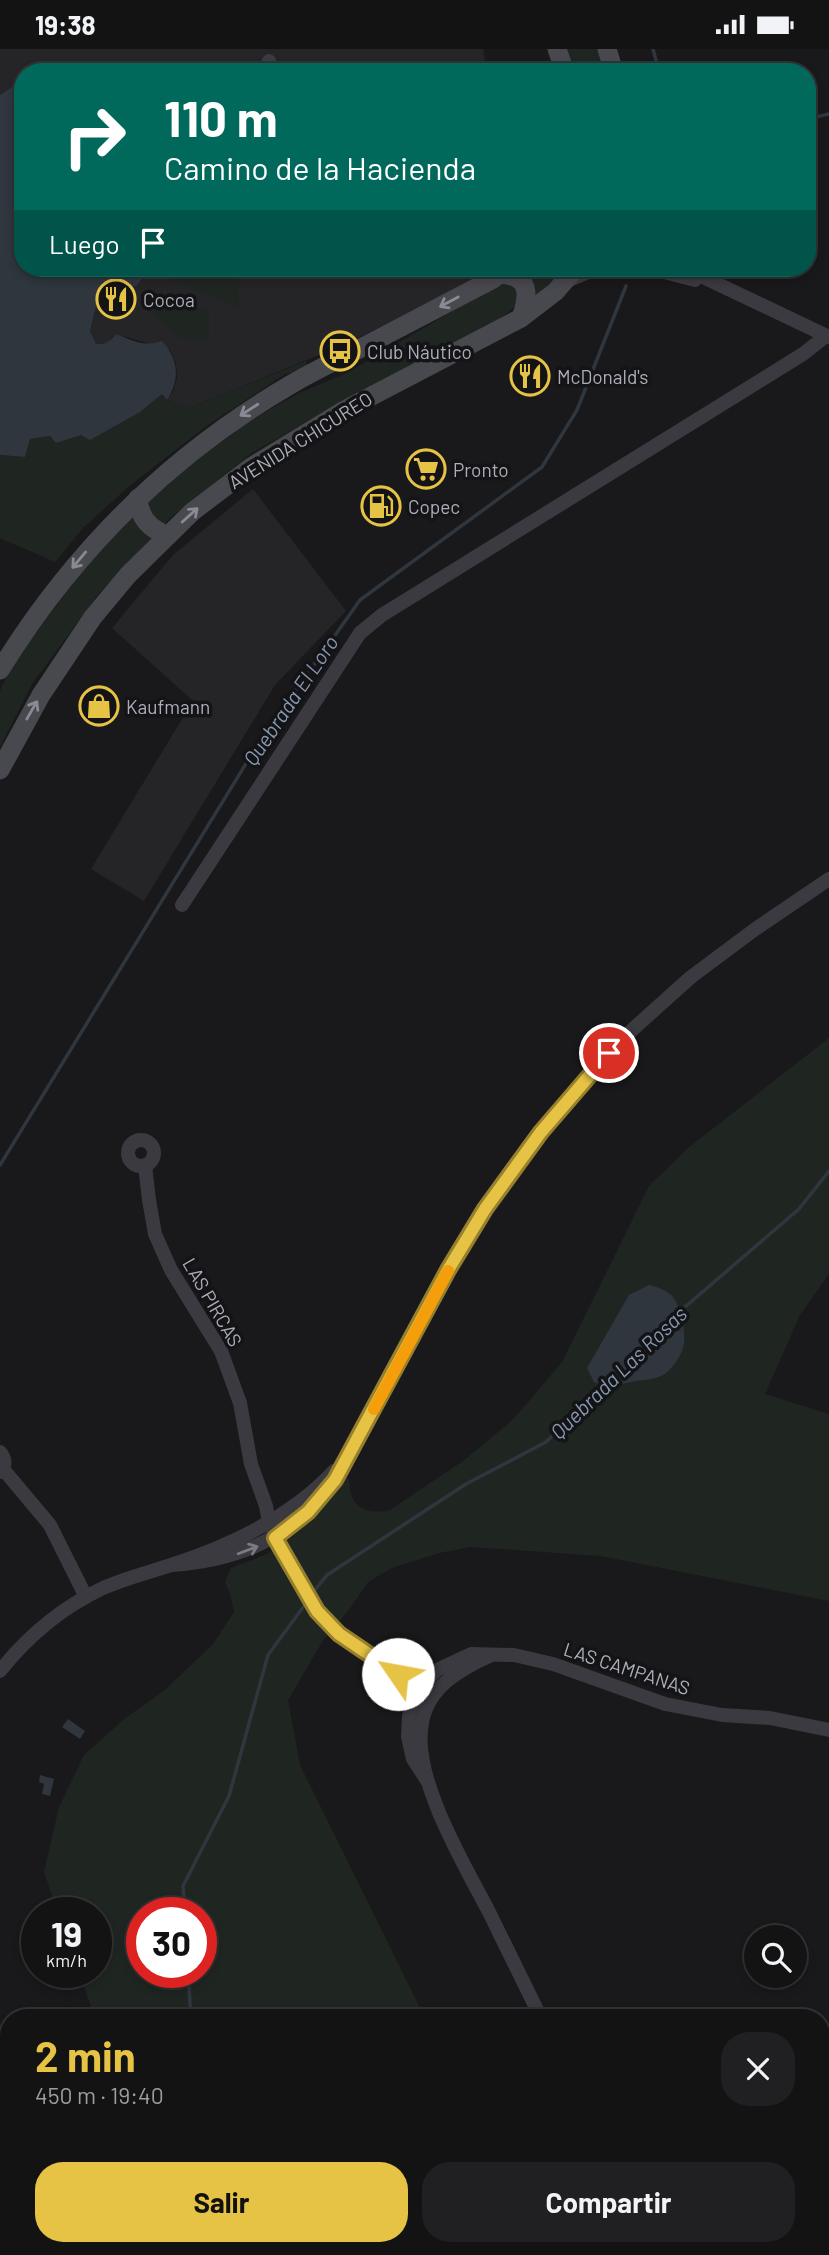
<!DOCTYPE html>
<html lang="es">
<head>
<meta charset="utf-8">
<style>
  body { margin:0; font-family:Barlow,sans-serif; background:#202022; color:#f1f3f6; height:100vh; display:flex; flex-direction:column; font-size:26px; white-space:nowrap }
  * { box-sizing:border-box; margin:0 }
  p { font-size:23px; color:#9d9ea0 }
  .icon { flex:none; width:38px; height:38px; fill:none; stroke:currentColor; stroke-width:2; stroke-linecap:round; stroke-linejoin:round }
  .map { position:relative; flex:1; overflow:hidden }
  .sheet { position:absolute; left:0px; top:1960px; width:830px; height:247px; display:flex; flex-direction:column; background:#131314; border-radius:28px 28px 0 0; box-shadow:0 4px 10px #0003,0 0 0 2px #323234 }
  .sheet>* { flex:none }
  .banner { position:absolute; left:14px; top:14px; width:802px; height:214px; border-radius:28px; box-shadow:0 4px 10px #0003,0 0 0 2px #323234; background:#00695c; color:#fff; overflow:hidden }
  .controls { position:absolute; left:744px; top:1876px; display:grid; gap:14px }
  .controls a { display:grid; place-items:center; width:63px; height:63px; border-radius:50%; background:#131314; box-shadow:0 4px 10px #0003,0 0 0 2px #323234; font-size:35px }
  .speed { position:absolute; left:21px; top:1848px; display:flex; gap:14px; font-size:35px; font-weight:700; text-align:center }
  .speed>* { display:grid; place-content:center; width:91px; height:91px; border-radius:50%; background:#131314; box-shadow:0 4px 10px #0003,0 0 0 2px #323234; line-height:1 }
  .speed small { font-size:18px; font-weight:400 }
  .speed .limit { border:10px solid #d22; background:#fff; color:#111 }
  .pin { position:absolute; display:grid; place-items:center; width:60px; height:60px; color:#fff; margin:-30px; border:4px solid #fff; border-radius:50%; box-shadow:0 2px 7px #0007 }
  .me { position:absolute; width:77px; margin:-38px; rotate:303deg; stroke-linejoin:round; filter:drop-shadow(0 0 5px #0008) }
  .turn { display:flex; align-items:center; gap:24px; height:147px; padding:0 35px; font-size:32px }
  .turn .icon { width:91px; height:91px; stroke-width:2.5 }
  .turn b { display:block; font-size:49px; line-height:60px }
  .then { display:flex; align-items:center; height:66px; padding:0 35px; background:#0003; gap:14px; font-size:26px }
  .round { display:grid; place-items:center; flex:none; width:74px; height:74px; border-radius:28px; background:#202022 }
  .headline { display:flex; align-items:center; justify-content:space-between; height:119px; padding:0 35px }
  h1 { font-size:42px; font-weight:700; line-height:52px; color:#e6c345 }
  .primary-button { display:flex; gap:14px; margin-top:auto; padding:14px 35px }
  .primary-button a { flex:1; height:80px; border-radius:28px; background:#e6c345; color:#111; font-size:28px; font-weight:700; line-height:80px; text-align:center }
  .primary-button a+a { background:#202022; color:#f1f3f6 }
  .status { display:flex; justify-content:space-between; align-items:center; height:49px; padding:0 35px; background:#131314; direction:ltr }
  .status svg { height:19px; fill:currentColor }
  .map>svg:first-child { display:block }
</style>
</head>
<body>
<div class="status"><b>19:38</b><svg viewBox="0 0 49 12"><path d="M0 12V9h3v3zM5 12V6h3v6zM10 12V3h3v9zM15 12V0h3v12zM26 1h20v11H26zM47 4h2v5h-2z"/></svg></div>
<div class="map">
<svg width="829" height="2206" viewBox="0 0 829 2206">
  <rect width="100%" height="100%" fill="#19191b"/>
  <g fill="#252528">
    <path d="M0,0H483L487,23H23V30L0,46Z"/>
    <path d="M152,219H494V221L344,296L186,360L167,351L173,342L177,329L176,315L170,301L116,285L108,293L102,296L96,295L90,282L102,233L137,236Z"/>
    <path d="M253,440L346,562L275,636L144,852L91,820L193,652L112,579L173,506Z"/>
  </g>
  <g fill="#1f2621" fill-rule="evenodd">
    <path d="M562,0H598L606,23H571Z"/>
    <path d="M175,219H238L239,259L171,230Z"/>
    <path d="M519,219H565L532,252L517,221Z"/>
    <path d="M502,233L516,238L518,255L494,275L347,350L252,404L171,468L97,547L32,635L0,698V642L14,613L104,493L177,426L251,371L299,344L347,324Z"/>
    <path d="M187,254L209,263V289L185,292L149,263Z"/>
    <path d="M306,312L309,321L285,325L205,378L127,439L83,479L55,513L0,489V406L25,408L30,390L50,387L56,394L140,363L162,345L167,351L186,360Z"/>
    <path d="M829,989V1225L800,1266L765,1345L829,1365V1552L601,1507L471,1498L439,1504L392,1519L368,1533L348,1562L324,1590L288,1651L300,1716L425,1969H95L79,1923H96V1864H58L44,1823L59,1758L84,1706L124,1670L165,1641L213,1595L234,1563L230,1545L225,1533L231,1519C245,1513 260,1509 272,1502C302,1485 325,1454 348,1428C350,1434 350,1444 353,1450C361,1464 377,1464 390,1461L463,1412L509,1374L525,1357L562,1313L649,1137L688,1099ZM142,1864H201V1923H142Z"/>
    <path d="M185,2198H522L525,2206H188Z"/>
  </g>
  <g fill="#2f363e">
    <path d="M23,30V219H152L137,236L124,241L102,233L90,282L96,295C106,296 110,292 116,285C134,292 142,298 162,292C178,310 181,329 167,351L162,345L140,363L90,391L81,386L56,394L50,387L30,390L25,408L0,406V46Z"/>
    <path d="M649,1236C657,1238 667,1241 673,1248C680,1256 686,1284 684,1295C682,1306 672,1321 663,1326C653,1331 641,1331 631,1333C617,1336 606,1339 594,1333L587,1319L629,1246Z"/>
    <path d="M68,1670L85,1682L80,1690L62,1678Z"/>
    <path d="M40,1726L54,1730L50,1747L42,1745L44,1735L39,1733Z"/>
  </g>
  <g fill="none" stroke-linecap="round" stroke-linejoin="round">
    <g stroke="#2f363e" stroke-width="3.5">
      <path d="M653,0L659,23"/>
      <path d="M807,70L829,65"/>
      <path d="M0,1116L258,695L360,551L542,418L577,361L626,237"/>
      <path d="M678,1264L799,1160L829,1122"/>
      <path d="M315,1541L327,1526L466,1435L546,1393L605,1336"/>
      <path d="M185,1864L183,1837L229,1747L268,1606L304,1557"/>
      <path d="M188,1923L191,1969"/>
      <path d="M291,2206L292,2198"/>
    </g>
    <g stroke="#3a3a40" stroke-width="14">
      <path d="M264,23L269,12"/>
      <path d="M649,219L695,231"/>
      <path d="M684,219L829,288"/>
      <path d="M569,231L598,219"/>
      <path d="M182,856L360,584L382,566L803,305L826,287"/>
      <circle cx="141" cy="1104" r="13"/>
      <path d="M145,1116L149,1151L155,1185L171,1221L221,1302L240,1354L251,1415L266,1457L269,1474L288,1514L317,1562L339,1585L433,1646"/>
      <path d="M0,1403C6,1410 6,1417 0,1423"/>
      <path d="M3,1420L50,1476L86,1548"/>
      <path d="M172,1516C246,1511 303,1483 343,1419L468,1186L520,1110L563,1056L633,980L691,928L754,881L829,830"/>
      <path d="M491,1606C460,1620 428,1638 422,1674C411,1727 464,1815 489,1863C506,1898 523,1933 541,1969"/>
      <path d="M0,1622C27,1588 63,1558 103,1539C126,1529 150,1523 174,1515C232,1496 291,1468 334,1422"/>
      <path d="M428,1733L413,1710L408,1688L409,1667L419,1638L428,1630L437,1621L471,1605L514,1606L553,1615L665,1655L722,1666L770,1669L829,1681"/>
      <path d="M0,2053L9,2071"/>
      <path d="M821,2078L829,2074"/>
      <path d="M75,2198L77,2206"/>
    </g>
    <g stroke="#48494f" stroke-width="19">
      <path d="M557,0L565,23"/>
      <path d="M607,0L614,23"/>
      <path d="M500,225C531,227 529,246 521,269"/>
      <path d="M138,449C139,468 149,480 167,486"/>
      <path d="M0,621C73,503 170,406 290,336C313,322 337,311 361,299C405,276 449,253 493,230L507,219"/>
      <path d="M0,721L41,646L93,568L128,526L192,463L251,418L341,363L521,269L555,243L576,219"/>
    </g>
  </g>
  <defs><path id="oneway-shaft" d="M-6 0H5M1.5-3L5.5 0L1.5 3" fill="none" stroke-width="1.6" stroke-linecap="round" stroke-linejoin="round" transform="scale(1.75)"/></defs>
  <g stroke="#898b94">
    <use href="#oneway-shaft" transform="translate(449 253) rotate(152)"/>
    <use href="#oneway-shaft" transform="translate(249 361) rotate(147)"/>
    <use href="#oneway-shaft" transform="translate(190 466) rotate(-42)"/>
    <use href="#oneway-shaft" transform="translate(79 511) rotate(130)"/>
    <use href="#oneway-shaft" transform="translate(32 661) rotate(-60)"/>
  </g>
  <use stroke="#797a83" href="#oneway-shaft" transform="translate(248 1501) rotate(-21)"/>
  <g fill="none" stroke-linecap="round" stroke-linejoin="round">
    <g stroke="#967f2d" stroke-width="18">
      <path id="route" d="M398,1625L339,1585L317,1562L275,1489L308,1463L335,1431L448,1221L485,1160L541,1083L609,1004"/>
    </g>
    <use href="#route" stroke="#e6c345" stroke-width="12"/>
    <path stroke="#f59e0b" stroke-width="12" d="M374,1360L448,1222"/>
  </g>
  <defs>
    <g id="restaurant-ring" transform="scale(2.0125)"><circle r="9.5" fill="#141416" stroke="#e6c345" stroke-width="1.5"/><path d="M-5-6h1v4h1v-4h1v4h1v-4h1v5L-1.5 .5V6h-2V.5L-5-1ZM5-6V6H3V1.5H1.5Q1.5-4 5-6Z" fill="#e6c345"/></g>
    <g id="bus-ring" transform="scale(2.0125)"><circle r="9.5" fill="#141416" stroke="#e6c345" stroke-width="1.5"/><path d="M-5-6H5V4H4V6H2V4H-2V6H-4V4H-5ZM-3.5-4V0h7V-4ZM-3.5 1.2v1.5H-2V1.2ZM2 1.2v1.5H3.5V1.2Z" fill="#e6c345"/></g>
    <g id="supermarket-ring" transform="scale(2.0125)"><circle r="9.5" fill="#141416" stroke="#e6c345" stroke-width="1.5"/><path d="M-6-5.5h2.5l.6 2H6L4.5 2H-2.5L-4.4-4H-6ZM-1.5 3.2a1.3 1.3 0 1 0 .1 0ZM3 3.2a1.3 1.3 0 1 0 .1 0Z" fill="#e6c345"/></g>
    <g id="fuel-ring" transform="scale(2.0125)"><circle r="9.5" fill="#141416" stroke="#e6c345" stroke-width="1.5"/><path d="M-5.5-6h7V0h2V4h1.3V-2.5L3-4.5l.8-.8L6-3V5H2.5V1h-1V6h-7ZM-4.2-4.7v3.2H.2V-4.7Z" fill="#e6c345"/></g>
    <g id="shop-ring" transform="scale(2.0125)"><circle r="9.5" fill="#141416" stroke="#e6c345" stroke-width="1.5"/><path d="M-5-2.5h2.3a2.7 3.5 0 0 1 5.4 0H5L5.5 6h-11ZM-1.5-2.5h3a1.5 2.3 0 0 0-3 0Z" fill="#e6c345"/></g>
  </defs>
  <g fill-rule="evenodd">
    <use href="#restaurant-ring" x="116" y="250"/>
    <use href="#bus-ring" x="340" y="302"/>
    <use href="#restaurant-ring" x="530" y="327"/>
    <use href="#supermarket-ring" x="426" y="420"/>
    <use href="#fuel-ring" x="381" y="457"/>
    <use href="#shop-ring" x="99" y="657"/>
  </g>
  <g text-anchor="middle" dominant-baseline="central" stroke-width="7" stroke-linejoin="round" paint-order="stroke">
    <g font-size="19" fill="#acafb9" stroke="#141416" text-anchor="start">
      <text x="143" y="250">Cocoa</text>
      <text x="367" y="302">Club Náutico</text>
      <text x="557" y="327">McDonald's</text>
      <text x="453" y="420">Pronto</text>
      <text x="408" y="457">Copec</text>
      <text x="126" y="657">Kaufmann</text>
    </g>
    <g font-size="19" fill="#acafb9" stroke="#141416">
      <text transform="translate(300 391) rotate(-32)">AVENIDA CHICUREO</text>
      <text transform="translate(213 1253) rotate(60)">LAS PIRCAS</text>
      <text transform="translate(627 1619) rotate(18)">LAS CAMPANAS</text>
    </g>
    <g font-size="21" font-style="italic" fill="#8698b2" stroke="#141416">
      <text transform="translate(290 651) rotate(-56)">Quebrada El Loro</text>
      <text transform="translate(618 1323) rotate(-44)">Quebrada Las Rosas</text>
    </g>
  </g>
</svg>
<div class="controls">
<a><svg class="icon" aria-label="search" viewBox="0 0 24 24"><circle cx="10" cy="10" r="6"/><path d="M15 15l6 6"/></svg></a>
</div>
<div class="speed"><div>19<small>km/h</small></div><div class="limit">30</div></div>
<div class="pin" style="left:609px;top:1004px;background:#d93025"><svg class="icon" aria-label="arrive" viewBox="0 0 24 24"><path d="M6 21V4h12l-3 4 3 4H6"/></svg></div>
<svg class="me" style="left:398px;top:1625px" viewBox="-20 -20 40 40"><circle r="19" fill="#fff"/><path d="M0-13L10 11 0 6-10 11z" fill="#e6c345"/></svg>
<div class="banner">
<div class="turn"><svg class="icon" aria-label="right" viewBox="0 0 24 24"><path d="M7 20v-9h11M14 6l5 5-5 5"/></svg><div><b>110 m</b>Camino de la Hacienda</div></div>
<div class="then">Luego<svg class="icon" aria-label="arrive" viewBox="0 0 24 24"><path d="M6 21V4h12l-3 4 3 4H6"/></svg></div>
</div>
<section class="sheet">
<div class="headline"><div><h1>2 min</h1><p>450 m · 19:40</p></div><a class="round"><svg class="icon" aria-label="close" viewBox="0 0 24 24"><path d="M6 6l12 12M18 6L6 18"/></svg></a></div>
<div class="primary-button"><a>Salir</a><a>Compartir</a></div>
</section>
</div>
</body>
</html>
